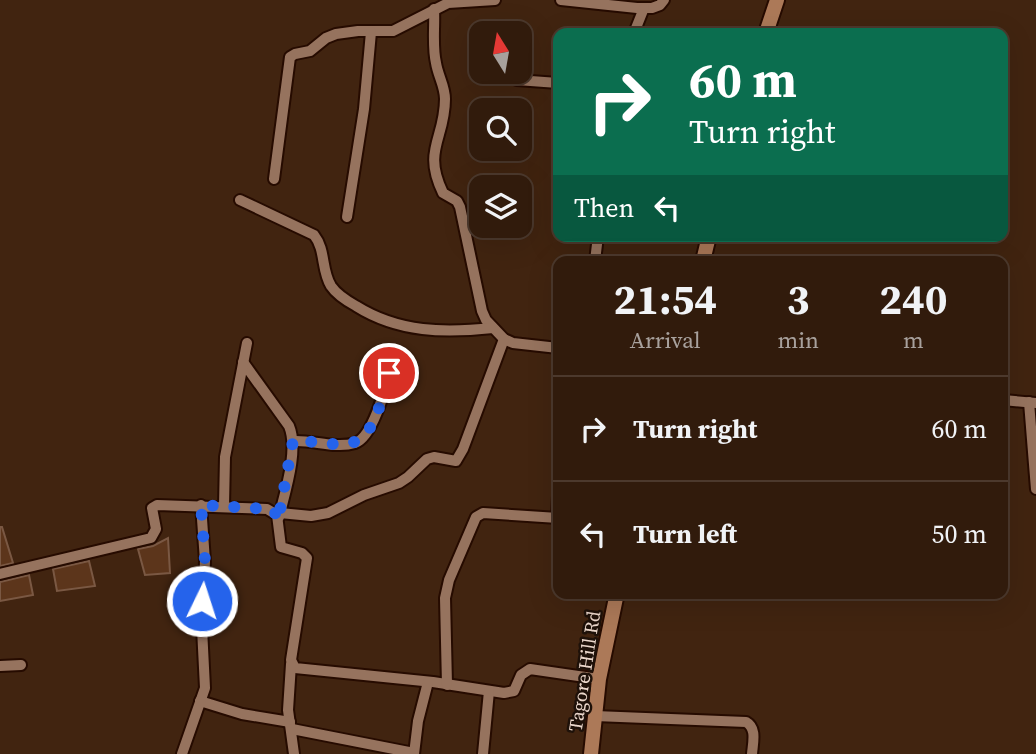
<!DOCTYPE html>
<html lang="en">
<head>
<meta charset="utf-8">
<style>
  body { margin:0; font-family:"Source Serif 4",serif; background:#392415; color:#f1f3f6; height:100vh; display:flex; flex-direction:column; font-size:26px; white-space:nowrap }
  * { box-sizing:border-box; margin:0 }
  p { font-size:23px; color:#a8a19d }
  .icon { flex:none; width:38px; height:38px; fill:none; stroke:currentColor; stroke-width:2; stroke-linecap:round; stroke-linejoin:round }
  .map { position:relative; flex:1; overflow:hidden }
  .details { position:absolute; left:553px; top:256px; width:455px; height:343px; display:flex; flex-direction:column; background:#311b0c; border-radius:14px; box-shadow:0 7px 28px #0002,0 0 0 2px #4c392d }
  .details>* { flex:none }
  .banner { position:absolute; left:553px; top:28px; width:455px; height:214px; border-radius:14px; box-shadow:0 7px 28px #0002,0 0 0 2px #4c392d; background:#0b6e4f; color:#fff; overflow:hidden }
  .needle { width:46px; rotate:349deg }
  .controls { position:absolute; left:469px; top:21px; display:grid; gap:14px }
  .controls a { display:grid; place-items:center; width:63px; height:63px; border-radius:14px; background:#311b0c; box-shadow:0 7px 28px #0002,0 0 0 2px #4c392d; font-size:35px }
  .pin { position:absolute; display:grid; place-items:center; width:60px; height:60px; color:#fff; margin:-30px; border:4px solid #fff; border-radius:50%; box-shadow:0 2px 7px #0007 }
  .me { position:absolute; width:77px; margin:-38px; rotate:4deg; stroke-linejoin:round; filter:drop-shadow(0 0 5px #0008) }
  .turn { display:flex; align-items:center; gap:24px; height:147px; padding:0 21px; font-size:32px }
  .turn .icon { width:91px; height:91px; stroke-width:2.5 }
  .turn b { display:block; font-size:49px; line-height:60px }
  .then { display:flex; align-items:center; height:66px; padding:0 21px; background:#0003; gap:14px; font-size:26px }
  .eta { display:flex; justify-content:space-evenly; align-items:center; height:119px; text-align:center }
  .eta b { font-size:42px; font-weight:700; line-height:49px }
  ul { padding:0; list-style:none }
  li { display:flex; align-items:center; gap:21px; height:105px; padding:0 21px; border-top:2px solid #4c392d }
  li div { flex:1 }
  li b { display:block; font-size:26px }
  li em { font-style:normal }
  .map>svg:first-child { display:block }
</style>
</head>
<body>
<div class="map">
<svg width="1036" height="754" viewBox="0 0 1036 754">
  <rect width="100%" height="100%" fill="#412410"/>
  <g fill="#5c351b" stroke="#7a5843" stroke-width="2">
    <path d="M0,527H2L13,563L0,566Z"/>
    <path d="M168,538L170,573L145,575L138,549L153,546Z"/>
    <path d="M89,561L95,586L57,591L53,569Z"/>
    <path d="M29,575L33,595L0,601V582Z"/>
  </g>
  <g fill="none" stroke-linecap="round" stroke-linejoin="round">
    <g stroke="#260b00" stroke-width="14">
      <g id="minor">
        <path d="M561,0L637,8H652L660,5L664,0"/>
        <path d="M434,9C435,26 432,46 436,63C438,76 445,86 445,99C445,139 422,150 443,193L457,201L460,207L482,311L486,320L504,339L513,343L558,348"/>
        <path d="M634,33L644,8"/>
        <path d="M502,74L517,80L558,83"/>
        <path d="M274,179L290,57L295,54L310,51L326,38L336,34L358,31H393L448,3L495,0"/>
        <path d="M240,200L314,235C326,250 321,270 331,286C337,295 347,301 356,306C399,333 445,333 493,328"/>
        <path d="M347,217L364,109L371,32"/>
        <path d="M595,261L598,236"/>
        <path d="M243,362L289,426C299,450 285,492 279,517"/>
        <path d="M1003,400L1036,403"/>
        <path d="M1029,402L1036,489"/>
        <path d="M294,441C313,440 336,449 355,443C375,437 389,374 395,354"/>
        <path d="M224,506L225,457L247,343"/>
        <path d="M280,513L311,516L328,513L364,495L399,483L408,477L427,459L434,457L456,461L463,449L504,339"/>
        <path d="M557,518L558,496"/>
        <path d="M0,574L151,538L156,529L152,508L157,505L267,509L277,515L281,547L302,553L307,558L291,660L295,668L433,682L504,693L514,691L521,675L530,669L599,679"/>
        <path d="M291,664L288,710L294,754"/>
        <path d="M0,666L21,665"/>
        <path d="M447,685L445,598L449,580L476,517L483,513L558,518"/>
        <path d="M200,701L242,714L290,722"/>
        <path d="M595,716L746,722C757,728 753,742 752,754"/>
        <path d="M292,729L414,753"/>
        <path d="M182,754L205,688L202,628L205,561L201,505"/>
        <path d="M414,754L418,721L428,682"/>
        <path d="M483,754L489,691"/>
      </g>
    </g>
    <g stroke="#260b00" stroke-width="18">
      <g id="secondary">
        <path d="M766,33L777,0"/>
        <path d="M703,261L709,236"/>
        <path d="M591,754L599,679L617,593"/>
      </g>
    </g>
    <use href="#minor" stroke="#96735e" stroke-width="10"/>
    <use href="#secondary" stroke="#ac7958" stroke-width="14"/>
  </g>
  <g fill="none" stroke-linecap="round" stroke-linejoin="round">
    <path stroke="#2563eb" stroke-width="12" stroke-dasharray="0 21.6" d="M202,601L205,561L201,505L267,509L274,510L278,521L293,441C311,440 327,445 344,444C376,443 381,397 389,373"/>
  </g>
  <g text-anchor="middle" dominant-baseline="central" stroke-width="5" stroke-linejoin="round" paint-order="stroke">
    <g font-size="19" fill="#ebd7cb" stroke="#1e1109">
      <text transform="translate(584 671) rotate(-81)">Tagore Hill Rd</text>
    </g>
  </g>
</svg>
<div class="controls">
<a><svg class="needle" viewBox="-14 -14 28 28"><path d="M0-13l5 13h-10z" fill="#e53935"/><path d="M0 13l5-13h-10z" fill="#a8a19d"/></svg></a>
<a><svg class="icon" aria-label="search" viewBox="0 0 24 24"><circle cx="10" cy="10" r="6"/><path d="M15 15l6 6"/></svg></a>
<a><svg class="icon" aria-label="layers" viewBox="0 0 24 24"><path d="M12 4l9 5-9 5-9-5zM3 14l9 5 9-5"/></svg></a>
</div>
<div class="pin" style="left:389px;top:373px;background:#d93025"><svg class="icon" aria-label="arrive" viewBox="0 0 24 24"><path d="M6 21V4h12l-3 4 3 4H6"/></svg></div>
<svg class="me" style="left:202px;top:601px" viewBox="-20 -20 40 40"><circle r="17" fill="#2563eb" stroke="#fff" stroke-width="3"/><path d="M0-11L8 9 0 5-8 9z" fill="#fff"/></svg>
<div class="banner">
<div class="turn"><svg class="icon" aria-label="right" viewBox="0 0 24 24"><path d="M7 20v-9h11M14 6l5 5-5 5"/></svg><div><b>60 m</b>Turn right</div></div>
<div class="then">Then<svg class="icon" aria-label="left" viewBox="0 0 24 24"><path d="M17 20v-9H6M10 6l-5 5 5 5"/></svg></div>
</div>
<section class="details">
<div class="eta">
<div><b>21:54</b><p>Arrival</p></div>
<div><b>3</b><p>min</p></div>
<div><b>240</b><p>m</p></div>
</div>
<ul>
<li><svg class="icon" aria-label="right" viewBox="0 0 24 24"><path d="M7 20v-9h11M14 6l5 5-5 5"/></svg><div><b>Turn right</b></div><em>60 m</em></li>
<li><svg class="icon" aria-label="left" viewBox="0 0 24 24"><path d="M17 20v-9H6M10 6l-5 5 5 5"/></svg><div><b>Turn left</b></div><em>50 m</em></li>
</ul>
</section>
</div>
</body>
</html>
